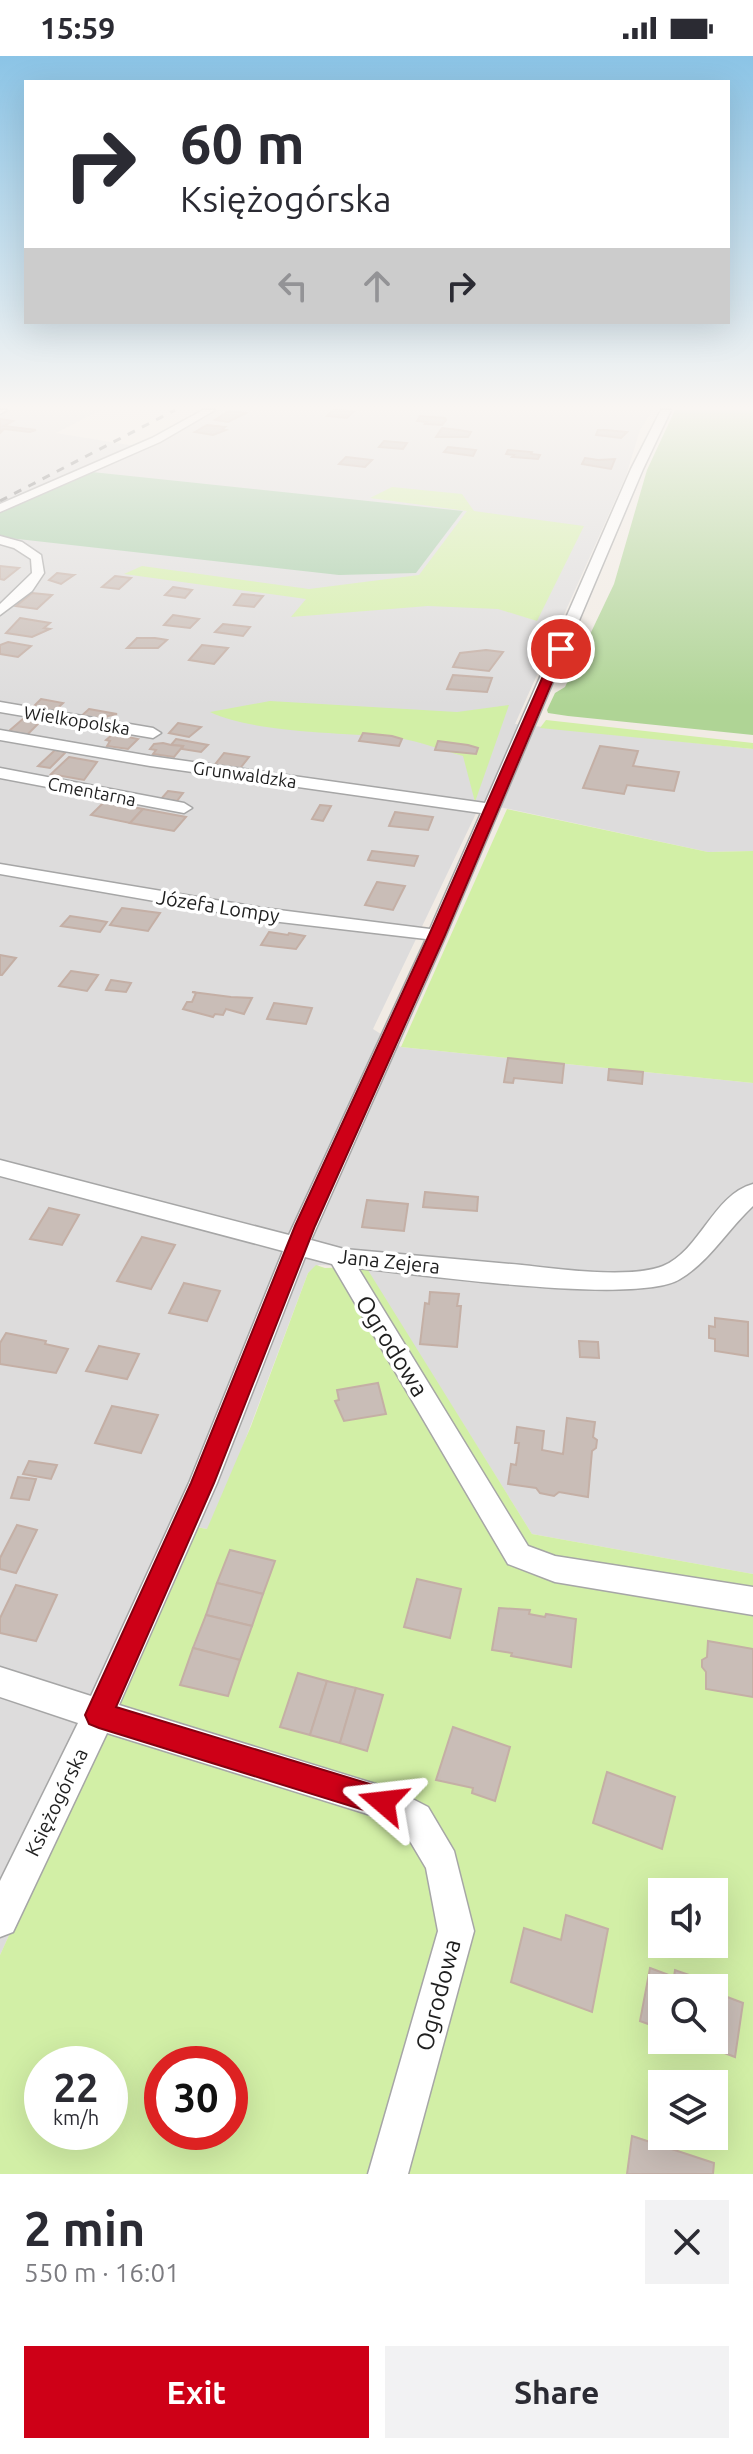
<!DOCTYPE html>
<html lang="en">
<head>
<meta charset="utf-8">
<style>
  body { margin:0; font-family:Ubuntu,sans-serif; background:#f2f2f3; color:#2b2b33; height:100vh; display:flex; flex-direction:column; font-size:30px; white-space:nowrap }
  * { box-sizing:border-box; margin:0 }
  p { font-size:26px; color:#7c7c81 }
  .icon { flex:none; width:44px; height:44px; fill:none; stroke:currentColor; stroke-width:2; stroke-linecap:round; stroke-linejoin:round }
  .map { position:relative; height:2118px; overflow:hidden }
  .sheet { display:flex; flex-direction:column; background:#fff; flex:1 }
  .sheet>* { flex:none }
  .top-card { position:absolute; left:24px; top:24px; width:706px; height:244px; border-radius:0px; box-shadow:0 8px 32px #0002; background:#fff; color:#2b2b33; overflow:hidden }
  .tools { position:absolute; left:648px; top:1822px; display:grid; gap:16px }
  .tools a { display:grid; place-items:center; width:80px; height:80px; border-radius:0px; background:#fff; box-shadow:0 8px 32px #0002; font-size:40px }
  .speed { position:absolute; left:24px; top:1990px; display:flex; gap:16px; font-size:40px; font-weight:700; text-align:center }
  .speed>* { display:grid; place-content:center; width:104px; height:104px; border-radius:50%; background:#fff; box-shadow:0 8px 32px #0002; line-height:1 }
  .speed small { font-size:20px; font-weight:400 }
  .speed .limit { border:12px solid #d22; background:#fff; color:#111 }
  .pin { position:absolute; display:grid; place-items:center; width:68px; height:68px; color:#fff; margin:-34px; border:4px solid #fff; border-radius:50%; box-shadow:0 2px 8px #0007 }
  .me { position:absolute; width:88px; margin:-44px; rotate:287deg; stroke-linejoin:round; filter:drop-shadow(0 0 6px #0008) }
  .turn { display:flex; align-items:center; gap:28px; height:168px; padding:0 24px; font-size:36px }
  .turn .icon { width:104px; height:104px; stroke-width:2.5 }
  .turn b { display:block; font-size:56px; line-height:68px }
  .lanes { display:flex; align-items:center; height:76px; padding:0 24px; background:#0003; justify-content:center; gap:40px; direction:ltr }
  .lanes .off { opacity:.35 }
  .round { display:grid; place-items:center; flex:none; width:84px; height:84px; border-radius:0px; background:#f2f2f3 }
  .head { display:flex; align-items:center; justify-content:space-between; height:136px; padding:0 24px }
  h1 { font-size:48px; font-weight:600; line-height:60px }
  .cta { display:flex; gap:16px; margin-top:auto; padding:16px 24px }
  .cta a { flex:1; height:92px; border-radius:0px; background:#ce0017; color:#fff; font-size:32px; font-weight:600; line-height:92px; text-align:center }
  .cta a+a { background:#f2f2f3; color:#2b2b33 }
  .status { display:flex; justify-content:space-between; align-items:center; height:56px; padding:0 40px; background:#fff; direction:ltr }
  .status svg { height:22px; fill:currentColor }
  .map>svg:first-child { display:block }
</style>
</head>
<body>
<div class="status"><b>15:59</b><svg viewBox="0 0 49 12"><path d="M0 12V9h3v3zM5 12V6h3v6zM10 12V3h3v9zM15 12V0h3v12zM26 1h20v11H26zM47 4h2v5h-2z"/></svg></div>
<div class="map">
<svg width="753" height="2118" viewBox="0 0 753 2118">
  <rect width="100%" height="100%" fill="#f1ebe4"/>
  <path fill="#dddcdc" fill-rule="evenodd" d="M0,354H101L56,377L135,390L200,354H653L640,374L626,420L515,668L753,693V795L708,796L481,747L373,973L401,991L753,1027V1518L532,1478L365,1211L319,1209L308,1217L238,1403L753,1571V2118H423L662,1888H714V1836L207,1473L197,1471L0,1899ZM662,1932H714V1984H662ZM662,2028H714V2080H662Z"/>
  <g fill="#d2efa6" fill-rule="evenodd">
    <path d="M392,431L462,438L474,455L584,470L537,565L498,553L428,550L291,561L306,543L124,518L142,510L309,533L419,519L467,455L370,442Z"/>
    <path d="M270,645L457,656L509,649L475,746L463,700C442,694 419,685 398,682C344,676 257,678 210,656Z"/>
    <path d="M546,664L753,687V693L540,672Z"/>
    <path d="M507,753L708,796L753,795V1027L401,991Z"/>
    <path d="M316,1209L325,1212L366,1211L532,1478L753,1518V2118H0V1899L196,1471L207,1473L251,1370L308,1217ZM662,1836H714V1888H662ZM662,1932H714V1984H662ZM42,2008H110V2076H42ZM162,2008H230V2076H162ZM662,2028H714V2080H662Z"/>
  </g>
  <path fill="#afd495" d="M675,354H753V679L568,660L548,657L547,654L555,637L565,631L614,528L647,414Z"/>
  <path fill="#a3cca5" d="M92,416L463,455L416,517L339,519L0,481V456Z"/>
  <g fill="#c9bdb7" stroke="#c4afa5" stroke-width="2">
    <path d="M333,354H339L354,355L347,362L327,360Z"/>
    <path d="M229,355L246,357L228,366L215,364Z"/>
    <path d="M420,360L445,362L446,364L442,369L425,368L427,366L417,365Z"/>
    <path d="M0,363L13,365L4,370L36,374L30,376L4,373L0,377Z"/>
    <path d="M207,369L225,371L222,373L226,374L213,379L195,376Z"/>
    <path d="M442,372L459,374L471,376L468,381H436Z"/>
    <path d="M598,374H606L627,376L621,382L596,379Z"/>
    <path d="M384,385L407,387L403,393L379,391Z"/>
    <path d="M448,391L476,394L473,400L444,396Z"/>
    <path d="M508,394L532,396L531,398L540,399L538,403L512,401L514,399L506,398Z"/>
    <path d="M346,401L372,404L365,411L339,408Z"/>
    <path d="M585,402L598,404L615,403L611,413L582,408Z"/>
    <path d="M0,510L19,512L4,524L0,523Z"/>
    <path d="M57,517L73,519H74L61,528L49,524Z"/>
    <path d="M115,520L131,522L119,533L102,531Z"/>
    <path d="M173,531L192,534L185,542L165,539Z"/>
    <path d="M32,537L52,539L37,553L16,550Z"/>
    <path d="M242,538L263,540L254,551L234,549Z"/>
    <path d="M173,559L199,563L190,572L164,569Z"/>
    <path d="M20,562L50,567L44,572L50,573L32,581L6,577Z"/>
    <path d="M223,568L250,571L243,580L215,576Z"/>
    <path d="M137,582H155L167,584L158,592H127Z"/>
    <path d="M8,586L31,590L18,601L0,598V589Z"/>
    <path d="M202,589L228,592L214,608L189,604Z"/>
    <path d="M486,594L503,596L489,615L453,611L460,597Z"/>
    <path d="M453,619L492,622L487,636L447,633Z"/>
    <path d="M41,643L63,647L51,658L29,655Z"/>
    <path d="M89,653L117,658L108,660L100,666L78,663Z"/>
    <path d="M24,662L41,665L27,679L9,675Z"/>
    <path d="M178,667L201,671L189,681L169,677Z"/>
    <path d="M363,677L392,680L402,683L399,690L359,685Z"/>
    <path d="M113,678L138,683L128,693L107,690L110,685L106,684Z"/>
    <path d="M176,683L208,689L201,696L182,693L183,690L171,689Z"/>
    <path d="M438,685L468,689L478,692L476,698L435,694Z"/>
    <path d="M163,687L171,689L183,690L174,701L153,698L156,694L150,693L154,688Z"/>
    <path d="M600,690L638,695L633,710L679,716L674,735L627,729L624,738L583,732Z"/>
    <path d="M55,694L66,696L50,712L38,710Z"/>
    <path d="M224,697L249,701L238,715L213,711Z"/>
    <path d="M69,701L97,706L84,724L51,718Z"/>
    <path d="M168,735L183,737L177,745L161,743Z"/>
    <path d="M104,746L143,753L130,767L91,759Z"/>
    <path d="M320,749L331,750L323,765L312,763Z"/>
    <path d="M143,753L186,761L174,775L130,767Z"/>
    <path d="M395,756L433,761L428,774L389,770Z"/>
    <path d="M372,795L418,800L414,810L368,804Z"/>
    <path d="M377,826L405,830L393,854L365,849Z"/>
    <path d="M122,852L160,857L148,875L110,869Z"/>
    <path d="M70,860L96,864L107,866L100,876L61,870Z"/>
    <path d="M269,876L288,879L289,877L305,880L296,893L261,889Z"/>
    <path d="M0,899L16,902L2,919H0Z"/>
    <path d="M71,915L98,919L87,935L59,930Z"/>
    <path d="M111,924L131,927L126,936L106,934Z"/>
    <path d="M192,936L231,941L252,942L244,958L226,953L223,959L215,958L213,961L183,953L187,946H192L196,937Z"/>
    <path d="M274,947L312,952L306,968L267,963Z"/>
    <path d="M508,1002L564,1008L562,1027L514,1022L513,1027L504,1026Z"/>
    <path d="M609,1013L643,1016L642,1028L608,1024Z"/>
    <path d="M425,1136L478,1141L477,1155L423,1151Z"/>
    <path d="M367,1144L408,1148L404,1175L362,1171Z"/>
    <path d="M49,1152L79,1159L62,1189L30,1183Z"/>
    <path d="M142,1181L175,1189L151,1233L117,1225Z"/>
    <path d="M184,1227L220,1235L207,1265L169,1257Z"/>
    <path d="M430,1236L459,1238L457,1250H461L457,1291L420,1288L425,1247L429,1248Z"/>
    <path d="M715,1262L748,1266V1300L715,1295V1283L709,1282V1270L715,1271Z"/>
    <path d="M6,1277L46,1285L45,1288L68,1293L56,1317L0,1308V1287Z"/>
    <path d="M579,1285L598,1286L599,1302L580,1301Z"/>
    <path d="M99,1290L139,1298L127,1323L86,1315Z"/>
    <path d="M378,1327L386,1358L344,1365L335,1345L339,1344L337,1334Z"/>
    <path d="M112,1350L158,1359L141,1397L95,1387Z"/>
    <path d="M567,1362L595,1366L593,1381L597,1384L596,1392L592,1395L588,1441L559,1436L554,1440L540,1437L536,1432L508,1428L511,1408L516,1409L519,1387H515L517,1371L544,1375L542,1394L563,1398Z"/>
    <path d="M29,1405L57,1409L51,1423L23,1418Z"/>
    <path d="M18,1421L36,1423L29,1444L11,1442Z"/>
    <path d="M17,1469L37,1474L16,1517L0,1513V1502Z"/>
    <path d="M230,1494L275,1505L263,1538L217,1527Z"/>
    <path d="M417,1523L461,1533L450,1582L404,1571Z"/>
    <path d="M217,1527L263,1538L252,1570L206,1559Z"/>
    <path d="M16,1529L57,1539L36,1585L0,1577V1562Z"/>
    <path d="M499,1552L530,1554L529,1558L545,1561L546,1558L576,1563L571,1611L511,1600L512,1597L492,1594Z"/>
    <path d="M206,1559L252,1570L240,1604L193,1592Z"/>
    <path d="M708,1585L753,1593V1641L706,1633V1616L702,1611V1604L707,1601Z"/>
    <path d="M193,1592L240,1604L228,1640L180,1629Z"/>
    <path d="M298,1617L327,1625L310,1679L280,1671Z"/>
    <path d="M327,1625L356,1632L340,1687L310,1679Z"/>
    <path d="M356,1632L383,1639L367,1695L340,1687Z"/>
    <path d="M453,1671L510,1691L495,1745L472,1737L473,1732L436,1724Z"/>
    <path d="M607,1716L675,1741L662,1793L593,1767Z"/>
    <path d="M566,1859L608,1873L592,1956L511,1926L524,1872L561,1884Z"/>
    <path d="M650,1912L674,1921L675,1914L689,1919L688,1927L702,1932H662V1973L640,1965Z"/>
    <path d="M714,1936L743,1947L735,2001L691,1984H714Z"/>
    <path d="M632,2080L714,2107L713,2118H627Z"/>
  </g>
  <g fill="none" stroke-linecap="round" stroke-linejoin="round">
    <g stroke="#a6a6a6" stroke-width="3">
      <g id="minor">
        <path d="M0,354H7L0,358Z"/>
        <path d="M203,354H215L160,386L0,456V448L152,382Z"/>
        <path d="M661,354H671L643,413L446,879L311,1184L344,1193C403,1198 463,1204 522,1209C558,1213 630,1223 663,1210C700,1195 713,1139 753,1128V1150C728,1173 709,1206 680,1223C637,1250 417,1218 358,1212L528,1490L555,1500L753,1531V1559L555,1526L508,1508L332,1208L305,1201L217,1427L119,1649L395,1734L428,1751L454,1795L474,1875L408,2118H368L438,1875L426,1812L404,1775L377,1761L107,1677L13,1876L0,1881V1825L78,1667L0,1641V1611L91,1640L189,1427L283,1195L0,1120V1104L289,1179L426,883L263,864L0,818V808L263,852L430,873L481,757L150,710L0,684V674L150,700L485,747L631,413Z"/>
        <path d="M0,480L22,486L41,499L44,517L32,535L0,559V548L32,517L31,503L14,492L0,488Z"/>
        <path d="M0,646L153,672L161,677L153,682L0,656Z"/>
        <path d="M0,712L184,747L192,752L184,757L0,722Z"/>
      </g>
    </g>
    <use href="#minor" fill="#fff" fill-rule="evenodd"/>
    <path stroke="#6d6d6d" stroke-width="3" stroke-dasharray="8 8" stroke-linecap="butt" d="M0,445L175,354"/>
  </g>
  <linearGradient id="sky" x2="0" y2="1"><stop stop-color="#8bc4e6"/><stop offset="0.54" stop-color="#f9f6f3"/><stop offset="1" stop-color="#f9f6f3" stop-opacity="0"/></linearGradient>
  <rect width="753" height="650" fill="url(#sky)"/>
  <path fill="#ce0017" stroke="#86000f" stroke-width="2" d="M561,590L566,593L445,879L315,1170L214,1427L116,1651L383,1732L393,1736L397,1746L393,1755L383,1760L99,1672L89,1668L85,1659L191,1427L295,1170L429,879L555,593Z"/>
  <g text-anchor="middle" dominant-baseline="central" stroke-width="7" stroke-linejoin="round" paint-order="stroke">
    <g font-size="18" fill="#1f1f1f" stroke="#fff">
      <text transform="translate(77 664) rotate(9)">Wielkopolska</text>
      <text transform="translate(245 718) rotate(8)">Grunwaldzka</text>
      <text transform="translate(92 735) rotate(11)">Cmentarna</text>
    </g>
    <g font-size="20" fill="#1f1f1f" stroke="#fff">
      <text transform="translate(218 850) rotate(9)">Józefa Lompy</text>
      <text transform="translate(389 1205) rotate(6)">Jana Zejera</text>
      <text transform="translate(56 1746) rotate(-64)">Księżogórska</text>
    </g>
    <g font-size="24" fill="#1f1f1f" stroke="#fff">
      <text transform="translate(392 1290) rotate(58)">Ogrodowa</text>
      <text transform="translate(438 1939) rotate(-75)">Ogrodowa</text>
    </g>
  </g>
</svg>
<div class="tools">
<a><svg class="icon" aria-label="sound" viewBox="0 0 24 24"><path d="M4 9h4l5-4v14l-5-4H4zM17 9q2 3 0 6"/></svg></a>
<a><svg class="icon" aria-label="search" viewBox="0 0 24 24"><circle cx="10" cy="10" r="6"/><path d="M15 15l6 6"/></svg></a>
<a><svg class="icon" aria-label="layers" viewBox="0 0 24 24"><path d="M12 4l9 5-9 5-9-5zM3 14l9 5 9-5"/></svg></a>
</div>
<div class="speed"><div>22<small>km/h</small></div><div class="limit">30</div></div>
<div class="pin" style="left:561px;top:593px;background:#d93025"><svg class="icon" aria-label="arrive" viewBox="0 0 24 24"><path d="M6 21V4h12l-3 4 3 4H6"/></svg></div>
<svg class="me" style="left:383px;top:1746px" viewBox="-20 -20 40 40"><path d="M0-17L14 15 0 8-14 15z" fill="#ce0017" stroke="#fff" stroke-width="4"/></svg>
<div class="top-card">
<div class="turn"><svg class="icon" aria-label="right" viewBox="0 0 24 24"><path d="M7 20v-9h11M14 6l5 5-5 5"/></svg><div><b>60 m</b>Księżogórska</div></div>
<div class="lanes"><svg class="icon off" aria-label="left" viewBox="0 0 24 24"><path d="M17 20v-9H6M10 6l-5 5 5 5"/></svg><svg class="icon off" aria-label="ahead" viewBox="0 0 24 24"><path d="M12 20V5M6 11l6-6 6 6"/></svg><svg class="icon" aria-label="right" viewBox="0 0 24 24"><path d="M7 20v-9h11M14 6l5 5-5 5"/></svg></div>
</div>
</div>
<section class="sheet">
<div class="head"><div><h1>2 min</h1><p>550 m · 16:01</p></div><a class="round"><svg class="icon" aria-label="close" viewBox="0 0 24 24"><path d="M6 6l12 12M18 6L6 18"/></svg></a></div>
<div class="cta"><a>Exit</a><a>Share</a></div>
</section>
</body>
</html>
